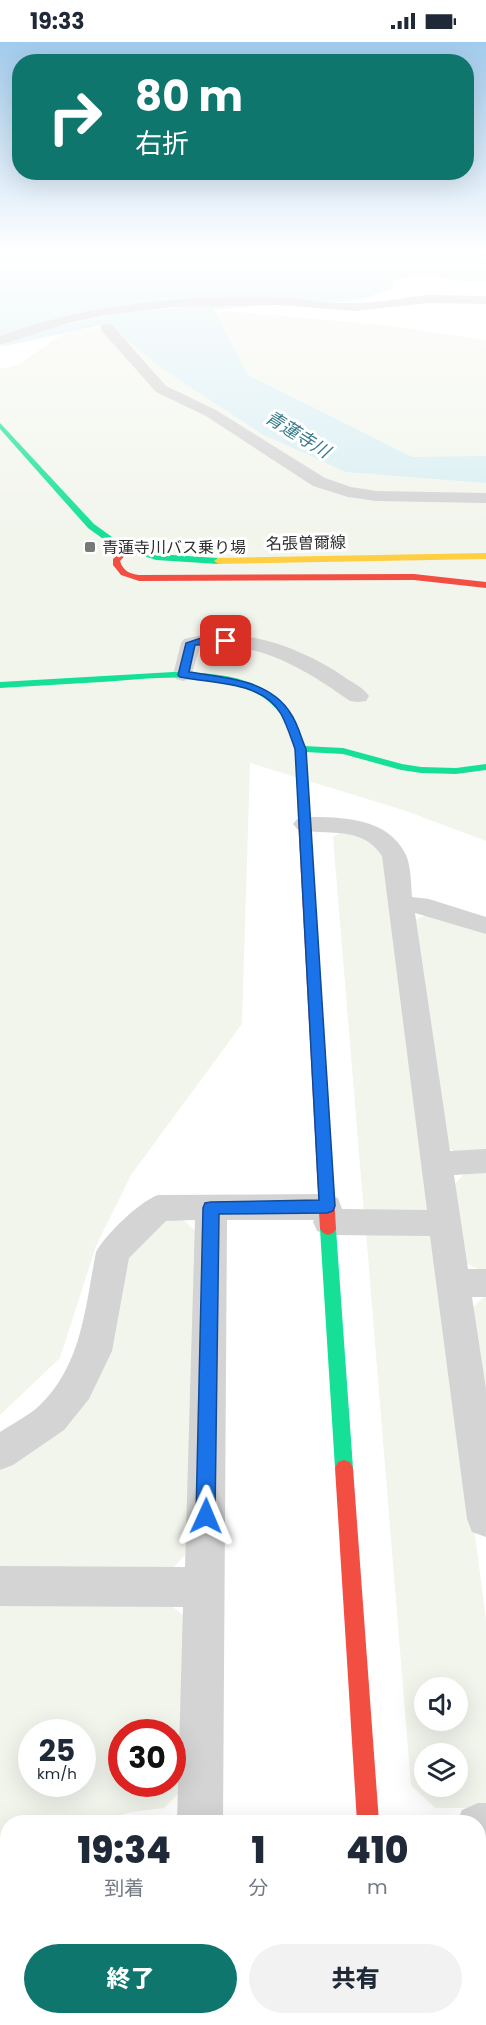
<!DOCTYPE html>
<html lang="ja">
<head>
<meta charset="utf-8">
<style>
  body { margin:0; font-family:Poppins,"Noto Sans JP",sans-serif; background:#f2f2f3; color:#1f2937; height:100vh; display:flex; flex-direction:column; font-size:22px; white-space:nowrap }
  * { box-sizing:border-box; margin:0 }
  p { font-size:20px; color:#747a83 }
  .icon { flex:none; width:33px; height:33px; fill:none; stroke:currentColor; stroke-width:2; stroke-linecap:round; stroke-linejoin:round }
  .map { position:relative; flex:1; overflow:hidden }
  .drawer { position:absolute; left:0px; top:1773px; width:486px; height:210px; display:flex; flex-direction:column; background:#fff; border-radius:24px 24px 0 0; box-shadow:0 6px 24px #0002 }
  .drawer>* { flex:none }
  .hud { position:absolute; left:12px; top:12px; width:462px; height:126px; border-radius:24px; box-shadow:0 6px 24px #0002; background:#0f766e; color:#fff; overflow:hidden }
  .buttons { position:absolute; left:414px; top:1635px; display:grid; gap:12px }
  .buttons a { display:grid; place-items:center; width:54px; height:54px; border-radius:50%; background:#fff; box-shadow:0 6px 24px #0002; font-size:30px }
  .speed { position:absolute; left:18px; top:1677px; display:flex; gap:12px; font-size:30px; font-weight:700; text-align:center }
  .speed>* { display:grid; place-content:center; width:78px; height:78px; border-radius:50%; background:#fff; box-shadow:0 6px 24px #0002; line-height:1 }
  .speed small { font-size:15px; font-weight:400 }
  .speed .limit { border:9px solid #d22; background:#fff; color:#111 }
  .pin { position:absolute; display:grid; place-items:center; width:51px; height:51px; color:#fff; margin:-26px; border-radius:12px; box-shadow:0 3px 9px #0006 }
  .me { position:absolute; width:66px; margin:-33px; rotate:1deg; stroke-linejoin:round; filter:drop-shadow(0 0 4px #0008) }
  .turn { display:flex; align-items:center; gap:21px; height:126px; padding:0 24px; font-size:27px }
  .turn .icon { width:78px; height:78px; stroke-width:2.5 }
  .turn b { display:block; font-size:42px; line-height:51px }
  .eta { display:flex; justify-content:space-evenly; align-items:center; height:102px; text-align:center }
  .eta b { font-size:36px; font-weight:800; line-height:42px }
  .cta { display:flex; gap:12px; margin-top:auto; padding:12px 24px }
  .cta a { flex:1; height:69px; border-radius:36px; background:#0f766e; color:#fff; font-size:24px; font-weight:800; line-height:69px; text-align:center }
  .cta a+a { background:#f2f2f3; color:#1f2937 }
  .status { display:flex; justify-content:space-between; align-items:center; height:42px; padding:0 30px; background:#fff; direction:ltr }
  .status svg { height:16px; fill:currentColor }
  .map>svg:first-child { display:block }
</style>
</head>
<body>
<div class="status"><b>19:33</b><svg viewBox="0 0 49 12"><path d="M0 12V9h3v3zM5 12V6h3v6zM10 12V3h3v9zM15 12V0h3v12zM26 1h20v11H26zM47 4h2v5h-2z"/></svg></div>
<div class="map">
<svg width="486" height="1983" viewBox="0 0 486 1983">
  <rect width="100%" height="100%" fill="#fff"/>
  <g fill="#f2f5ec" fill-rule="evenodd">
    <path d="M225,269L382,283L486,298V799L403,768L250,721L242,982L131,1133L96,1204L60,1316L0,1373V327L20,322L65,290Z"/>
    <path d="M342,790C359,792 371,801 383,812L431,1173L364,1172L333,795Z"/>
    <path d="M427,873L486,891V1110L461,1113L444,1103L413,879Z"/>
    <path d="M486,1130V1231L464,1220L452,1145L464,1132Z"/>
    <path d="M182,1177L198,1191L187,1511L170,1529L0,1530V1428L93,1345L109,1313L123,1224L135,1205L152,1185L168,1178Z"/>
    <path d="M366,1190H435L486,1577V1766H435L411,1743ZM424,1646H458V1678H424ZM424,1712H458V1744H424Z"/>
    <path d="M484,1255H486V1360L469,1269Z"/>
    <path d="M169,1562L189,1578L184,1746L164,1766L132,1770L94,1780H8L7,1814L0,1815V1564ZM32,1690H82V1742H32ZM122,1690H172V1742H122Z"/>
    <path d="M478,1805H486V1983H440L438,1976H478Z"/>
    <path d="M7,1854L8,1976H176V1983H0V1855Z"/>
  </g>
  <g fill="#d9eef2">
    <path d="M0,210H486V240C476,238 462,240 453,238C427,233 418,230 393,239L392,247L363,257L340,260L245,257L68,275L0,294Z"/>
    <path d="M269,262L214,268L248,333L412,415L486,414V441L346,430L262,392L164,328L107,282L0,305C13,297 29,293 44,289C117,266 193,264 269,262Z"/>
  </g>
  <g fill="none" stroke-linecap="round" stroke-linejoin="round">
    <g fill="#d4d4d4" fill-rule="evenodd">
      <path d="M429,253L486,254V262L429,261L355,269L277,263L172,265L101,274L69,281L0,303V294C88,262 181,253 274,255C302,256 329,262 356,261C381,261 405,255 429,253Z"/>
      <path d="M107,282L112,283L166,344L216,368L325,436L351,445L376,449L486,451V461L376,459L348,455L313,444L206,374L156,350L102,289L100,286L102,283Z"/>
      <path d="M206,592C256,590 302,607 343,634C351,640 363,645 369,654L366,659L358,660L350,659C304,627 259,598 200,605L190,637L183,639L176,637L173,633L181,601L184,597Z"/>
      <path d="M305,775C341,775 388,775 406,813C411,824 411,842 412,855L429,857L486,875V892L415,871L450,1109L486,1107V1131L454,1133L468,1227H486V1255H472L486,1347V1495L472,1490L467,1477L430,1194L329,1193L317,1189L313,1180L314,1178H227L223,1780H177L183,1565L0,1564V1524L185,1525L195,1178L166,1179L129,1216L112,1309L89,1357L64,1388L13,1423L0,1428V1390C12,1382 28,1374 39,1364C82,1323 85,1266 96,1210C106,1192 139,1160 158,1153L327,1152L338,1156L342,1167L427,1168L382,814C361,782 327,795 297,787L293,782L297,777Z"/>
      <path d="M478,1761H486V1807H478V1780H457L462,1768Z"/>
      <path d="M8,1810V1856L0,1857V1811Z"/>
      <rect x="170" y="1976" width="50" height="7"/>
    </g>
    <g fill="#16e098" fill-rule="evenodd">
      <path d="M0,381L94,482L119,500L157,512L218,516L222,519L218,522L156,518L113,504L88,486L0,387Z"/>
      <path d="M173,630C232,631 287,637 304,704L343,706L402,722L421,725L456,726L486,722V728L456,732L421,731L401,728L343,712L305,710L310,776L304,779L298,776C297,743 301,697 279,670C241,622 154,637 101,640C67,642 34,644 0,646V640Z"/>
      <path d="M328,1181L333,1183L336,1187L353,1426L350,1432L344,1434L338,1432L335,1426L320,1187L323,1183Z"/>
    </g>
    <path fill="#ffcf43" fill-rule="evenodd" d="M486,511V517L218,522L214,519L218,516Z"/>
    <g fill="#f24e42" fill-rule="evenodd">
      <path d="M127,504L131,507L120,519C123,529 130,532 139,533L414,532L486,540V546L414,538L139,539L121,533L113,523V517Z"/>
      <path d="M304,773L310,776L336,1187L333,1191L328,1193L323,1191L320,1187L298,776Z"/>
      <path d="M344,1418L350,1420L353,1426L379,1780H357L335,1426L338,1420Z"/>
      <path d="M370,1976H394L395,1983H371Z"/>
    </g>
  </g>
  <linearGradient id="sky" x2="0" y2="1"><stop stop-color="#a2cbec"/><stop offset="0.43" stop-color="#fff"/><stop offset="1" stop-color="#fff" stop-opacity="0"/></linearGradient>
  <rect width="486" height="488" fill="url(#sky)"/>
  <path fill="#1a73e8" stroke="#114b97" stroke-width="1.5" d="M204,595L226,596L231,599L226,602L195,603L189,630C224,635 271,638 291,672C298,682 301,696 306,707L335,1164L333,1169L327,1171L219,1172L215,1474L212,1480L206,1483L199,1480L196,1474L203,1166L205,1161L211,1160L319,1158L295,707C291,696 287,683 281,672C262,639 213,642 180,635L178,633L186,601Z"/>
  <rect fill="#787878" stroke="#fff" stroke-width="2" x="84" y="499" width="12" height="12" rx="3"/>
  <g text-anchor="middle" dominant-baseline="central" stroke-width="6" stroke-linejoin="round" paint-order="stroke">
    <g font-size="16" fill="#2f2f2f" stroke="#fff">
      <text transform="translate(306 501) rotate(-1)">名張曽爾線</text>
    </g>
    <g font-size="16" fill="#2f2f2f" stroke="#fff" text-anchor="start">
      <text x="102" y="505">青蓮寺川バス乗り場</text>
    </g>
    <g font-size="18" font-style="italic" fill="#397c8c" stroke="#fff">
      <text transform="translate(298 392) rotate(32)">青蓮寺川</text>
    </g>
  </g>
</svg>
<div class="buttons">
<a><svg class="icon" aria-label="sound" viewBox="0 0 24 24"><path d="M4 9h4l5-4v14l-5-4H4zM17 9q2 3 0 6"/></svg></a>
<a><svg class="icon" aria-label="layers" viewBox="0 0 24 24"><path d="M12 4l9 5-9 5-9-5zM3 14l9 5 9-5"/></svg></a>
</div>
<div class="speed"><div>25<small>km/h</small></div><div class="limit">30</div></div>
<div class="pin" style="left:226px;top:599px;background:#d93025"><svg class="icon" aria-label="arrive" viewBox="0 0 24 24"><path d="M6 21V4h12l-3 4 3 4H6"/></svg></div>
<svg class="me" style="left:206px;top:1474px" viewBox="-20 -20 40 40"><path d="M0-17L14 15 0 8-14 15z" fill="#1a73e8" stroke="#fff" stroke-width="4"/></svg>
<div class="hud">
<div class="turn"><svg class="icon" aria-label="right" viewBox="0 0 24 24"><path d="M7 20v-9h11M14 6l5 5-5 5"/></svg><div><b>80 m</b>右折</div></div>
</div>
<section class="drawer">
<div class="eta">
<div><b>19:34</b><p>到着</p></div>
<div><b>1</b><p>分</p></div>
<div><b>410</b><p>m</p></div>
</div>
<div class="cta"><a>終了</a><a>共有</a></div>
</section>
</div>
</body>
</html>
